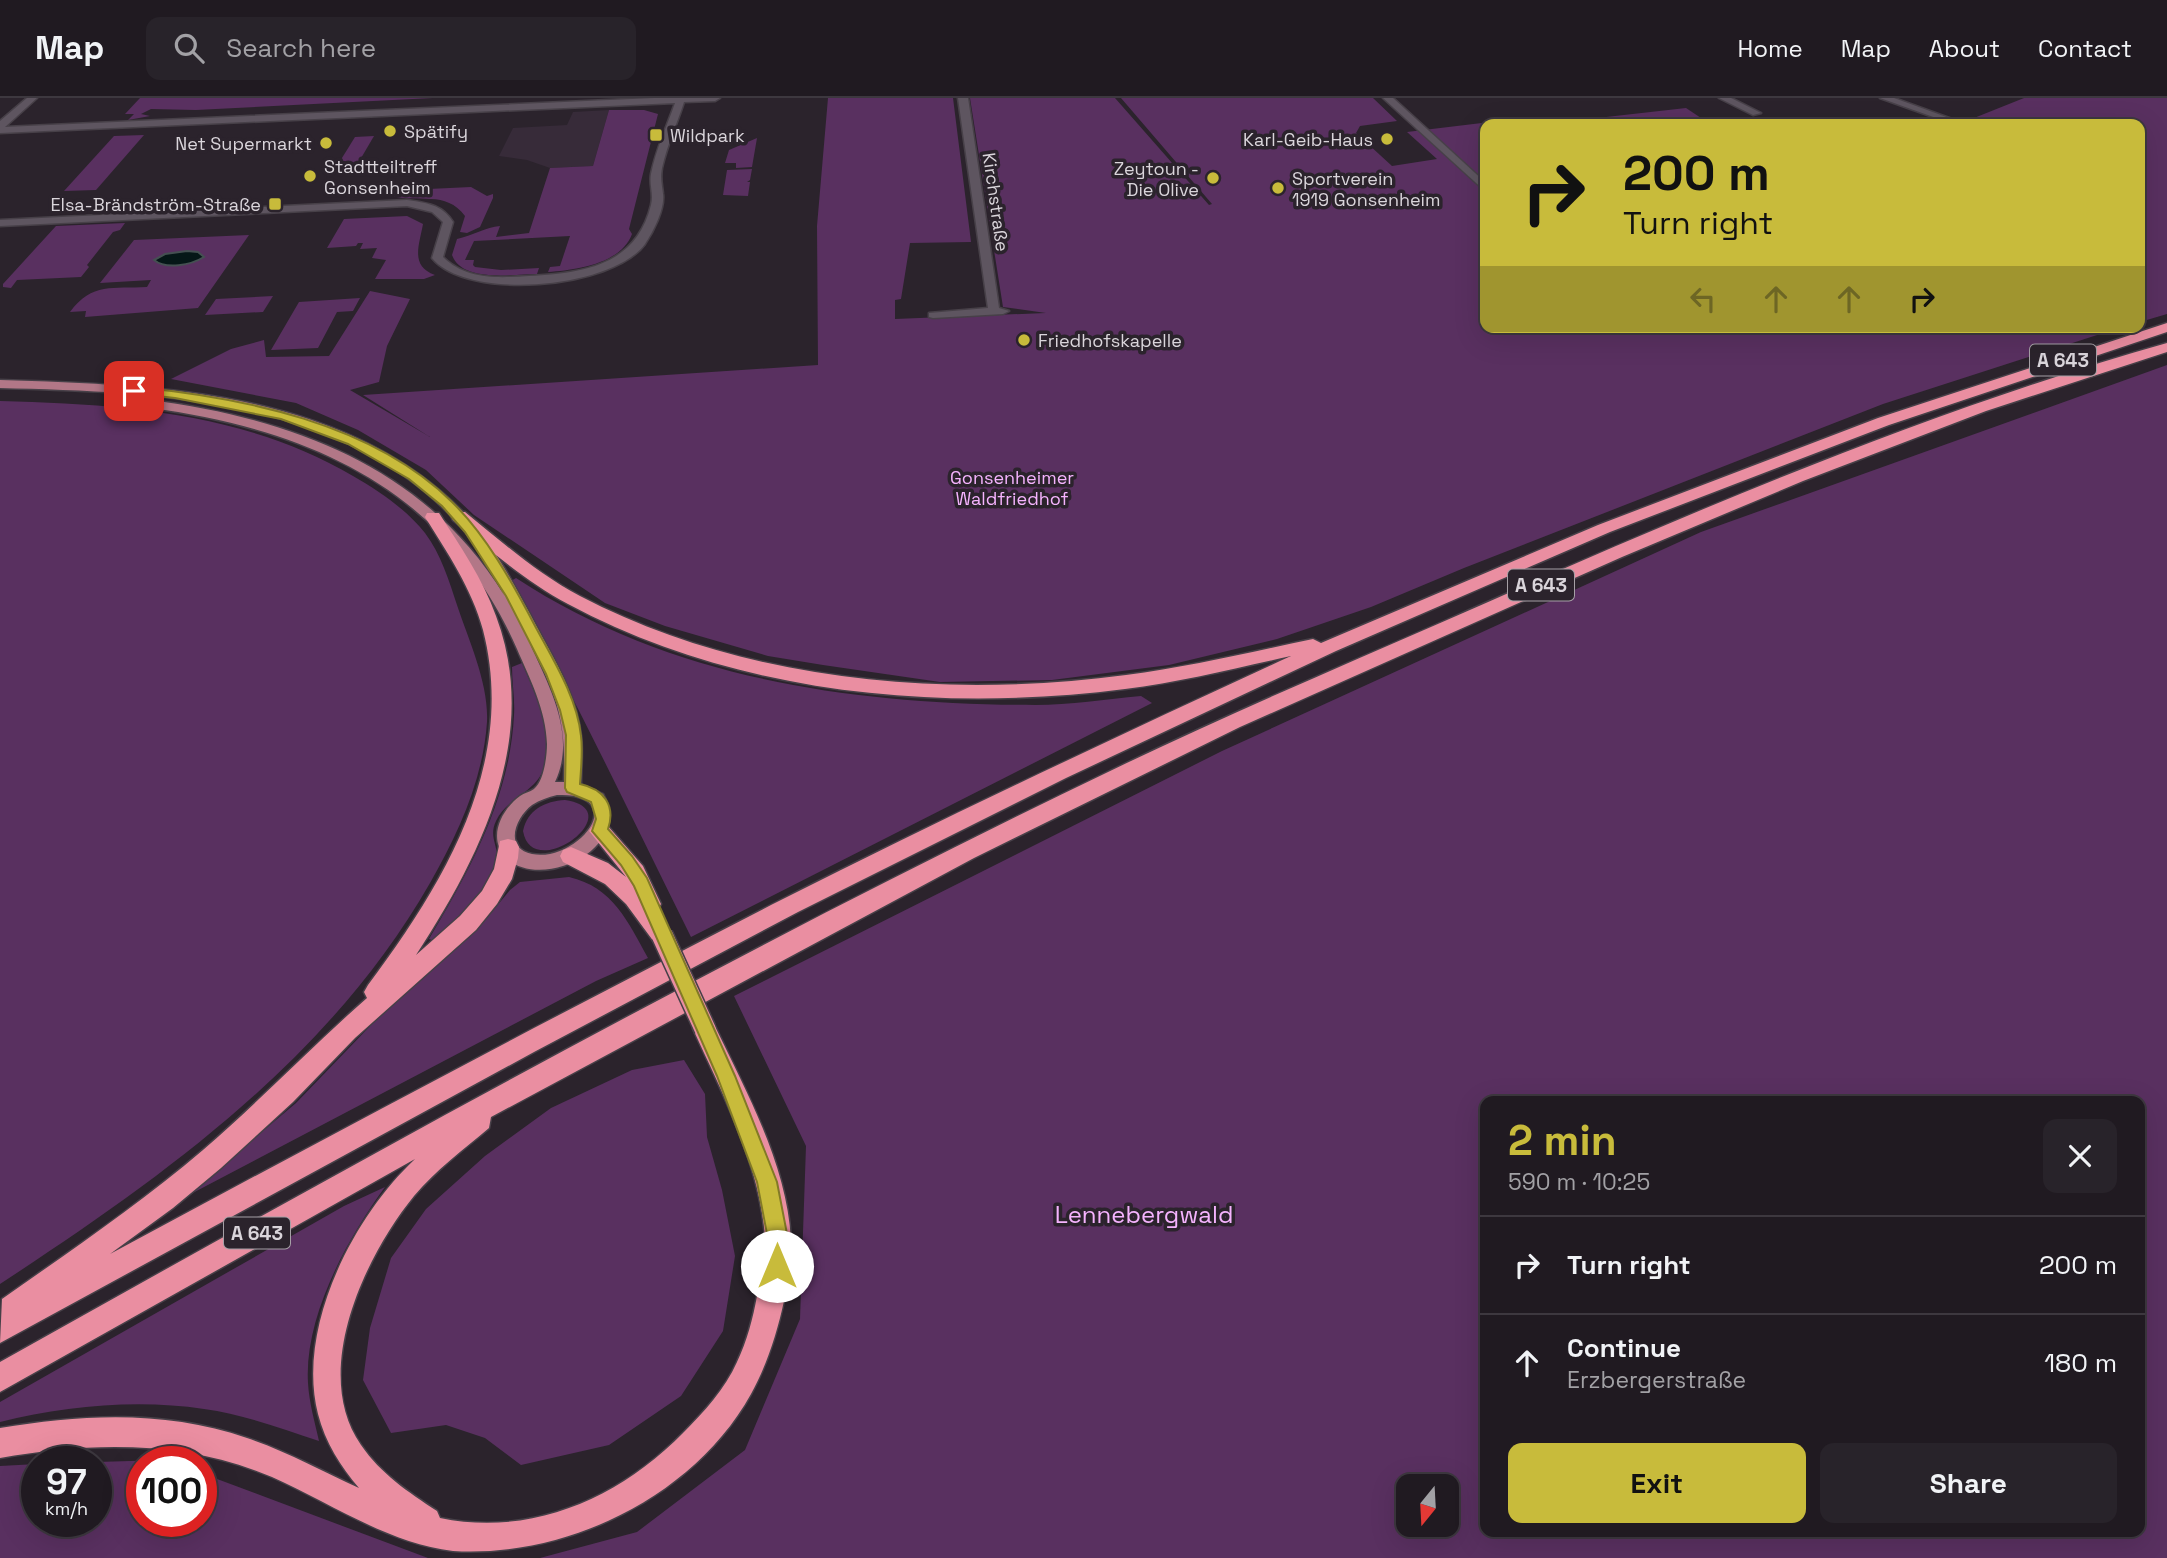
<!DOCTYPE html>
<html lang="en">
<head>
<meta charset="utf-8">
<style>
  body { margin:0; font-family:"Space Grotesk",sans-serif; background:#28232a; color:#f1f3f6; height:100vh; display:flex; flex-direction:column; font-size:26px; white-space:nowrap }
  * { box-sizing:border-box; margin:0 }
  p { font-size:23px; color:#a2a1a5 }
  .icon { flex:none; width:38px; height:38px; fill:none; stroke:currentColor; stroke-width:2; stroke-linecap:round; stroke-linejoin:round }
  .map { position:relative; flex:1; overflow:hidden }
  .sheet { position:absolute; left:1480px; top:998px; width:665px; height:441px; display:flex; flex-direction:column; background:#201a21; border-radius:14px; box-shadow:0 7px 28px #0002,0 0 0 2px #3d383f }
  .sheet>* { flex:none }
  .guide { position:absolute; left:1480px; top:21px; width:665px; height:214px; border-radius:14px; box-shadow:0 7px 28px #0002,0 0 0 2px #3d383f; background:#c8bb3b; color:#111; overflow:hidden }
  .needle { width:46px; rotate:198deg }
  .controls { position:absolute; left:1396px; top:1376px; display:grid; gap:14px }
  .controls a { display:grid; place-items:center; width:63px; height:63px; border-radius:14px; background:#201a21; box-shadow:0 7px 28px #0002,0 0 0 2px #3d383f; font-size:35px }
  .speed { position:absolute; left:21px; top:1348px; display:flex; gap:14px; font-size:35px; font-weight:700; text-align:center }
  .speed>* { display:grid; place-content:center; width:91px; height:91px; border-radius:50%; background:#201a21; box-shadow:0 7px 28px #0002,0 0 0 2px #3d383f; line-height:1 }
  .speed small { font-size:18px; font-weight:400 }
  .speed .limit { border:10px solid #d22; background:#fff; color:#111 }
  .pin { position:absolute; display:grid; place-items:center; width:60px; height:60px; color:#fff; margin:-30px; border-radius:14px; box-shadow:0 4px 10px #0006 }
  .me { position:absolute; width:77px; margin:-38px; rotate:0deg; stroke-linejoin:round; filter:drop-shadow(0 0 5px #0008) }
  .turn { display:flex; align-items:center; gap:24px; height:147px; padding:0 28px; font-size:32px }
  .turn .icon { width:91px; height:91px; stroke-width:2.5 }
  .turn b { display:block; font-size:49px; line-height:60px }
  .lanes { display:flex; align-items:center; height:66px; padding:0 28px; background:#0003; justify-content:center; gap:35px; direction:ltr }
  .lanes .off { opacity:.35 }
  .round { display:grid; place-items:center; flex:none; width:74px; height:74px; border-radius:14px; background:#28232a }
  .overview { display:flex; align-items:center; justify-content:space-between; height:119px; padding:0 28px }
  h1 { font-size:42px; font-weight:700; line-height:52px; color:#c8bb3b }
  .cta { display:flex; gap:14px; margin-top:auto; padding:14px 28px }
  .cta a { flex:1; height:80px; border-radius:14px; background:#c8bb3b; color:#111; font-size:28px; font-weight:700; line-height:80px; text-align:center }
  .cta a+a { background:#28232a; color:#f1f3f6 }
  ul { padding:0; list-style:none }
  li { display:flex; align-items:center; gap:21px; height:98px; padding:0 28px; border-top:2px solid #3d383f }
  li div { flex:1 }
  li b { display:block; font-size:26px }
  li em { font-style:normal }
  header { display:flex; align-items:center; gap:42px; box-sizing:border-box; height:98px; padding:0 35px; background:#201a21; border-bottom:2px solid #3d383f }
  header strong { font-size:33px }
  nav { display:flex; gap:38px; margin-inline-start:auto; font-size:24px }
  .search { width:490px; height:63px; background:#28232a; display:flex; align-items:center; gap:18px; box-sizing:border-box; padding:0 24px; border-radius:14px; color:#a2a1a5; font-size:26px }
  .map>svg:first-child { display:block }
</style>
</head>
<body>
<header>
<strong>Map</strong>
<div class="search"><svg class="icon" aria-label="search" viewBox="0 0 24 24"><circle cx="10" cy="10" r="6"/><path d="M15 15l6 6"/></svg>Search here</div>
<nav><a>Home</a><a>Map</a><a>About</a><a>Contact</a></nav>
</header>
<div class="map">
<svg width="2167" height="1460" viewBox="0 0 2167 1460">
  <rect width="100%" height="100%" fill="#2b232c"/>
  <path fill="#372b39" d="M609,12L593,68L550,70L527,62L499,58L513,30L567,27L573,14Z"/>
  <g fill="#593060" fill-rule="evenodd">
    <path d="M140,0H433L196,12L151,11L141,16L150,18L128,22L134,16H125Z"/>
    <path d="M828,0H953L971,144L910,145L901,201L895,202V221L1046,215L1003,209L970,0H1115L1209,107L1212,106L1121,0H1373L1397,23L1360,28L1356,35L1392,68L1437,61L1407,34L1515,21L1520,26H1486V229H2122L1883,306L1464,470L1371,509L1277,541L1169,567L1052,582L940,584L823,567L768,558L665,528L605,505L474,417L426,372L358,332L296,305L171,281L231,251L264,242L266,259L329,258L370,193L410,201L387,248L379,284L350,292L430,339L363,297L818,267L817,128Z"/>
    <path d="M2024,0H2167V216L2140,224V26H1959Z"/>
    <path d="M1686,10L1710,26H1544Z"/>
    <path d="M609,12H644L658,16L629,131L632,136C621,166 576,172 548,174L550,169L560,168L570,138L474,143L465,162H474L473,167L475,169L501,172L539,170L537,176C513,176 462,185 452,157L457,141C472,138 486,129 500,128L496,139L529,135L550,70L593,68Z"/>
    <path d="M144,37L96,92L64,93L114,38Z"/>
    <path d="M374,38L357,67L337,68L355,39Z"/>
    <path d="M757,40L752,69L736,70V65H725L729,52Z"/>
    <path d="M752,71L750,82L747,84H750L748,98L723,97L727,72Z"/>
    <path d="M471,89L487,98L493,96V100L480,129L467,135L460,134L465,118C446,92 418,105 391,98L407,92Z"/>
    <path d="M407,118L423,126C419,148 410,168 435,177L424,181H375L386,162L372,160L377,150L360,151L363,145H358L356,148L327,150L344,121Z"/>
    <path d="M125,125L120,132L113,134L87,167L89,169L81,179L17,182L11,190L3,189V186L56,128Z"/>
    <path d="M249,137L198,210L85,219L86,213L70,214C92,184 113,191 147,189L151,182L100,185L134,142Z"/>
    <path d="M273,198L263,214L205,217L216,201Z"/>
    <path d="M360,200L353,213L337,214L318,250L271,252L299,204Z"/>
    <path d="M2167,267V1460H540L637,1434L745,1352L800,1221L806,1048L734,898L1222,653L1701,434ZM1486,1003H2140V1433H1486ZM1409,1388H1447V1426H1409Z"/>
    <path d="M0,303C121,306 247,315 353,378C379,393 406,411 425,435C441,456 449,483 457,507C469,543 489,586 487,624C483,682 458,736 430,785C330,960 165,1078 0,1186Z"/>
    <path d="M516,480C672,582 852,606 1035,607C1070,607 1106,601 1141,598L1152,605L691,839C632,720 575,600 511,483Z"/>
    <path d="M522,565C536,598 565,654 534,686C521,699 504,706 496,723C489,738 497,745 497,759C497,795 459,821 435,843L429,841C470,772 510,699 514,617C515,601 512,585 512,569Z"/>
    <path d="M565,702C633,712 532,787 523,733C527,712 545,703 565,702Z"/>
    <path d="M569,779C613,789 628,824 648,860L596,883L185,1099L296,1005L400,897L486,821L510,792L520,784Z"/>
    <path d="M684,962L705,996L707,1039L722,1092L735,1158L723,1233L681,1298L609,1347L521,1367L485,1340L446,1327L391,1335L363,1282L370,1230L391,1160L426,1111L485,1058L551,1010L632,972Z"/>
    <path d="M385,1089C347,1141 304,1219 308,1285C309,1304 315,1325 319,1343C282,1331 243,1316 204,1311C137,1301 65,1308 0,1324V1304L344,1108Z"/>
    <path d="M166,1362L171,1363H142V1423H201V1375L428,1460H0V1368L37,1366V1423H96V1364Z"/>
  </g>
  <path fill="#051717" stroke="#455052" stroke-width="2" d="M187,153L198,154L204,159C191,167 166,172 154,162L165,156Z"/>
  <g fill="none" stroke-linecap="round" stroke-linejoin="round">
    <g stroke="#474048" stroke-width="3">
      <g id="minor">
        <path d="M27,0H37L5,29L654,0H720L715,3L684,4C677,26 667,47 662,70C660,81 662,86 663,96C665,111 653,134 645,146C612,191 467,203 432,160L443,124L432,114L407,108L0,128V122L407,102C426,105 442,106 453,124L443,159C466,182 498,180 529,178C583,175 636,168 651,107C654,96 649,87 651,76C656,51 667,28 675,5L0,35V23Z"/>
        <path d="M958,0H968L999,210L1009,213L1003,216L933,220L929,219V215L988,210Z"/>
        <path d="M1383,0H1393L1486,85V94Z"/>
        <path d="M1719,0H1731L1761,15L1753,17Z"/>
        <path d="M1880,0H1894L1963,25L1953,26Z"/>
      </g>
    </g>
    <g stroke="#474048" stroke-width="3">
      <path id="major" d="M0,282C160,287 344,293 463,414C491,443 511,481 530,516C550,555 576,593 581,638C583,654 581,670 581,686L603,696C636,758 521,800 499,749C492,730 505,709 520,698C524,695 530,694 534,691C544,683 547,658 547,646C546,612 530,581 517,551C448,393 313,332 151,310L145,306L151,302C293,321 425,369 504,497C490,470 475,443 454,421C340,299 156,294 0,290ZM530,546C558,598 566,624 564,684H555C577,638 549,588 530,546ZM557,697C564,697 572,697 578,699C621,711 571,764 532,756C503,750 516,719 532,707C540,702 548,699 557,697Z"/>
    </g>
    <g stroke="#474048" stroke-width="3">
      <g id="highway">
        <path d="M2167,225V234L1889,327L1610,434L1336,553L1066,680L798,814L534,954L0,1245L2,1201C70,1153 140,1106 203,1052C260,1003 311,949 367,900L364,894L368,887C445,784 517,665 483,532C472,491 447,454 425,419L427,415H439C460,448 483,481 496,518C541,638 481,758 416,857L460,818L482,793L494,771L500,743L508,741L516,743L519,749L518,760L512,781L497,806L476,832L355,940L293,1004L221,1070L173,1110L110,1156C333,1036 556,917 781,802C949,717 1120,637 1291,558C1236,570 1181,584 1125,591C938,615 736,596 568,506C526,484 490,452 453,422L451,418L453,414H465C502,444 538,476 580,498C745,584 944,601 1126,577C1189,569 1251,554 1313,541L1321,545L1598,427L1878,320Z"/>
        <path d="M2167,245V254L1986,313L1803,383L1622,459L1240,629L974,760L491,1019L489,1030C463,1052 436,1072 414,1098C365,1158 310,1274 361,1347C381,1376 408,1394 437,1413L440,1420C532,1439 619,1400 683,1335C704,1314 725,1291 737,1264C747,1243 753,1220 757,1198C761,1179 766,1159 765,1140C760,1066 723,997 693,931L697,924L705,920L713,924C745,992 787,1065 791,1142C792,1162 788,1183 784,1203C777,1235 767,1267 751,1296C695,1397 569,1460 453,1453C387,1445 331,1405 272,1379C185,1342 92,1344 0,1360V1330C83,1316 167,1312 247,1340C286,1353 322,1373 359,1390C341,1369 325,1344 318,1316C296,1230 353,1119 415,1061L0,1294V1264C364,1060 730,856 1106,675C1219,620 1333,572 1447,522C1682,418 1920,315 2167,245Z"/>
        <path d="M600,725L607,727L643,768L661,806L657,813L673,837L670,844L662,846L654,844L626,806L605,786L563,764L560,758L563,752L571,749L608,765L626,779L589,733L593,727Z"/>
      </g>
    </g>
    <use href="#minor" fill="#5e5560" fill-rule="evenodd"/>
    <use href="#major" fill="#b27787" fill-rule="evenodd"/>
    <use href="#highway" fill="#ea8ea1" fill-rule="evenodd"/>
    <g stroke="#474048" stroke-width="24" stroke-linecap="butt">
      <path id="highway-bridge" d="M662,837L705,931"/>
    </g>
    <use href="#highway-bridge" stroke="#ea8ea1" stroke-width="21"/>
  </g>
  <path fill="#c8bb3b" stroke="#827a26" stroke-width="2" d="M134,289C242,299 372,325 452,404C486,437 512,484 534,526C552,560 577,599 581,638C583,653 581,670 580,686C604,691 616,708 608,731L632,758L647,780L735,978L777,1084L788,1141L787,1168L784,1175L777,1178L770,1175L767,1168L768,1141L757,1084L717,978L634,788L621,767L592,733L596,721L591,704L567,694L565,690L566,637L560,612L546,576L506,498L465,434L442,408L409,381L348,346L281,321L175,300L130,295V290Z"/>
  <g fill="#c8bb3b" stroke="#2b232c" stroke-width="2.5">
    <circle cx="390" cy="33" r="7"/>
    <rect x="649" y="30" width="14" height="14" rx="3.5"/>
    <circle cx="1387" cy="41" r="7"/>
    <circle cx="326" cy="45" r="7"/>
    <circle cx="310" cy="78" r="7"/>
    <circle cx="1213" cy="80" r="7"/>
    <circle cx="1278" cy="90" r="7"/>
    <rect x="268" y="99" width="14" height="14" rx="3.5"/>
    <circle cx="1024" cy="242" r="7"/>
  </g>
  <g text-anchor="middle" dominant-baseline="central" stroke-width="7" stroke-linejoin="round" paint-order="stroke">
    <g font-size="18" fill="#dad5db" stroke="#2b232c" text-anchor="start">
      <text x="404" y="33">Spätify</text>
      <text x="670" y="37">Wildpark</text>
      <text x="1373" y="41" text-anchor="end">Karl-Geib-Haus</text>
      <text x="312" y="45" text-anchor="end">Net Supermarkt</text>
      <text x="324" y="68">Stadtteiltreff<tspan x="324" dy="21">Gonsenheim</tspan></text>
      <text x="1199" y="70" text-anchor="end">Zeytoun -<tspan x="1199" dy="21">Die Olive</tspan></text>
      <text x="1292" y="80">Sportverein<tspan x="1292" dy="21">1919 Gonsenheim</tspan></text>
      <text x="261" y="106" text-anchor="end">Elsa-Brändström-Straße</text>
      <text x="1038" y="242">Friedhofskapelle</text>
    </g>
    <g font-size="18" fill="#dad5db" stroke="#2b232c">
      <text transform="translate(996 104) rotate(82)">Kirchstraße</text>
    </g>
    <g font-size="18" fill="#f5b3fe" stroke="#2b232c">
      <text x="1012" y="379">Gonsenheimer<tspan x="1012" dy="21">Waldfriedhof</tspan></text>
    </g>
    <g fill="#2b232c" stroke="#a6a0a6" stroke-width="2">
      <rect x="2030" y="246.5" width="66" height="31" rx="5"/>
      <rect x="1508" y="471.5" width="66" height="31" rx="5"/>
      <rect x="224" y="1119.5" width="66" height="31" rx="5"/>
    </g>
    <g font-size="19" font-weight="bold" fill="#dad5db">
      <text x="2063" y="262">A 643</text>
      <text x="1541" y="487">A 643</text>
      <text x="257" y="1135">A 643</text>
    </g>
    <g font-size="24" fill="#f5b3fe" stroke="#2b232c">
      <text x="1144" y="1116">Lennebergwald</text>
    </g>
  </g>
</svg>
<div class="controls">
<a><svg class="needle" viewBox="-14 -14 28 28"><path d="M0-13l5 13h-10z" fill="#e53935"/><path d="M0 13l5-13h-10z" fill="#a2a1a5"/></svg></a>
</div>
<div class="speed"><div>97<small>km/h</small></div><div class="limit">100</div></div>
<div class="pin" style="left:134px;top:293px;background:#d93025"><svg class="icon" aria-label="arrive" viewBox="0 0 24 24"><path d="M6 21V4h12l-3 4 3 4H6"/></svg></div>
<svg class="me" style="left:777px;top:1168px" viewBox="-20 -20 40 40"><circle r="19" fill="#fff"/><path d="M0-13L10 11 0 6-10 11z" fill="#c8bb3b"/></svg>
<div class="guide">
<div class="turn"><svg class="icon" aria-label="right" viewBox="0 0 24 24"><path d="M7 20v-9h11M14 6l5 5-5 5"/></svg><div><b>200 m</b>Turn right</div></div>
<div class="lanes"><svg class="icon off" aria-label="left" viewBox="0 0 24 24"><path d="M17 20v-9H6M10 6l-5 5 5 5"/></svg><svg class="icon off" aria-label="ahead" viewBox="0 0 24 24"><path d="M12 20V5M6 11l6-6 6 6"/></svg><svg class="icon off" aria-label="ahead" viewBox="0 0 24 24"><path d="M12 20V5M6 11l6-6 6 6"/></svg><svg class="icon" aria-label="right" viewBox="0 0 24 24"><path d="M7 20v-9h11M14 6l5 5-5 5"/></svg></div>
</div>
<section class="sheet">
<div class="overview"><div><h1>2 min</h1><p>590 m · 10:25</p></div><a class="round"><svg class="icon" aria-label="close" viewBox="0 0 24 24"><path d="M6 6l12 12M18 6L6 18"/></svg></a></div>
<ul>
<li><svg class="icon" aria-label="right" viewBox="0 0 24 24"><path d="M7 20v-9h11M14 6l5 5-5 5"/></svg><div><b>Turn right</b></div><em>200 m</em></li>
<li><svg class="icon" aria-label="ahead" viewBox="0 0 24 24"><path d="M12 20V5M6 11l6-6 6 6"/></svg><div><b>Continue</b><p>Erzbergerstraße</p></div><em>180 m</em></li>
</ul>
<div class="cta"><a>Exit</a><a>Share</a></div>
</section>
</div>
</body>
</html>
